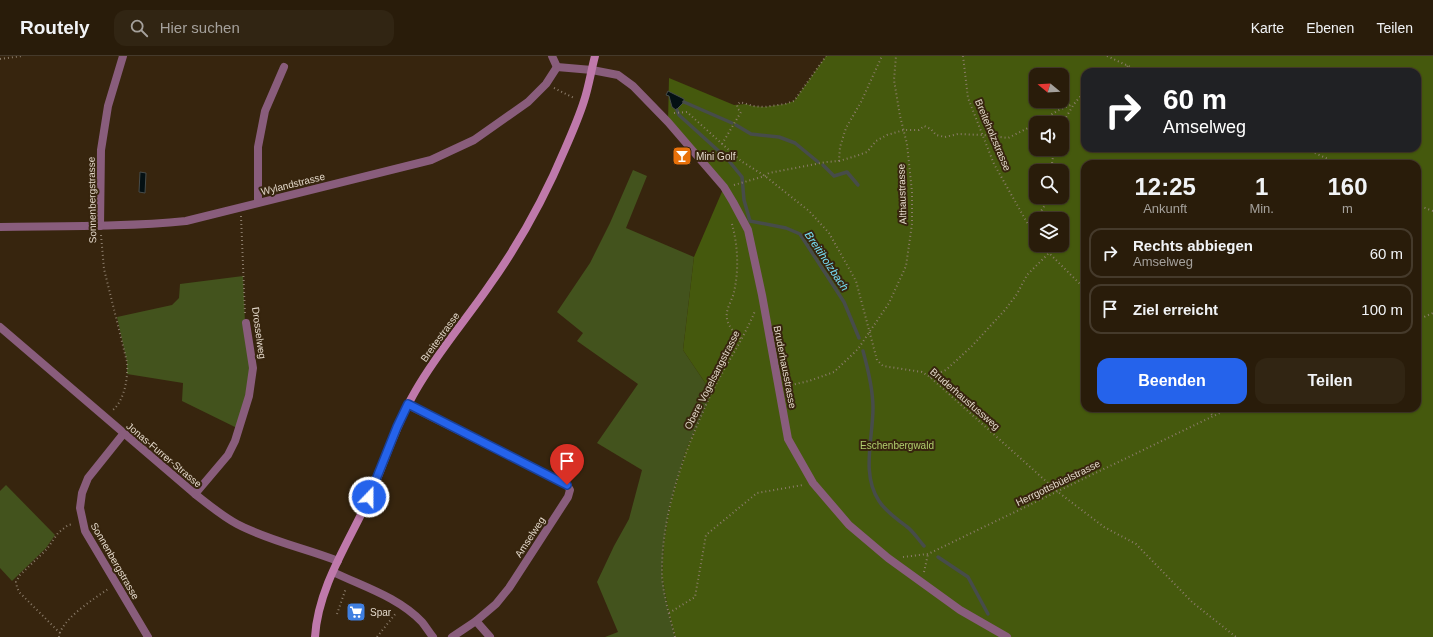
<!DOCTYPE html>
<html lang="de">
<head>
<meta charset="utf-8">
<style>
  body { margin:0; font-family:Helvetica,sans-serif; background:#312513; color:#f1f3f6; height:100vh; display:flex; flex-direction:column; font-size:15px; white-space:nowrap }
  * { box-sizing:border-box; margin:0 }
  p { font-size:13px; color:#a5a19c }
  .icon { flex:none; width:22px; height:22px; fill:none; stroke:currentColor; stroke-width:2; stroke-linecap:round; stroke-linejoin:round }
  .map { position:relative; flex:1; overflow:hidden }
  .sheet { position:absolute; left:1081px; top:104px; width:340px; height:252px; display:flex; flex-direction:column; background:#291c0a; border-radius:12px; box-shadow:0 1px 3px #0004,0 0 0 1px #453a2b }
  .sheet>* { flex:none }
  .banner { position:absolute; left:1081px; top:12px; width:340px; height:84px; border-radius:12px; box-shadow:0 1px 3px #0004,0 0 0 1px #453a2b; background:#202124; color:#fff; overflow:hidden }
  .needle { width:26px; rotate:288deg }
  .fabs { position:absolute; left:1029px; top:12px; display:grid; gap:8px }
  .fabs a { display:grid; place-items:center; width:40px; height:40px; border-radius:8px; background:#291c0a; box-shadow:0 1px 3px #0004,0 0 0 1px #453a2b; font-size:20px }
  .pin { position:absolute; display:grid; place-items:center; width:34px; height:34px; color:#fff; margin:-41px -17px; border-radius:50% 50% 50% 0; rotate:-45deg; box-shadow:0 0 4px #0007 }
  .pin .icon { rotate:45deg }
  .me { position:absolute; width:44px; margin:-22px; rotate:22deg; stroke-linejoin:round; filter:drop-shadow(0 0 3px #0008) }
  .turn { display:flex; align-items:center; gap:14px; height:84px; padding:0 16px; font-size:18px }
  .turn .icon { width:52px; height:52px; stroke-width:2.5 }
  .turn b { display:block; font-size:28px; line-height:34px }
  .eta { display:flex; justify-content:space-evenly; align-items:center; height:68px; text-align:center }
  .eta b { font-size:24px; font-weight:700; line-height:28px }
  .primary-button { display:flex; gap:8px; margin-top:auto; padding:8px 16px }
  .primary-button a { flex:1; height:46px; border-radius:12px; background:#2563eb; color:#fff; font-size:16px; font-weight:700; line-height:46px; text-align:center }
  .primary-button a+a { background:#312513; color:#f1f3f6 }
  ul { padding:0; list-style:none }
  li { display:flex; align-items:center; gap:12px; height:50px; margin:0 8px 6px; padding:0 8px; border:2px solid #453a2b; border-radius:12px }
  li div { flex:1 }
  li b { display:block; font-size:15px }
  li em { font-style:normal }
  header { display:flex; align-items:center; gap:24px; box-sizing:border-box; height:56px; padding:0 20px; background:#291c0a; border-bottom:1px solid #453a2b }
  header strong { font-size:19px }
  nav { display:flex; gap:22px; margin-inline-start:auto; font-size:14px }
  .search { width:280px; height:36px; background:#312513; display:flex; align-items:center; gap:10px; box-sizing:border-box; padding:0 14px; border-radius:12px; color:#a5a19c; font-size:15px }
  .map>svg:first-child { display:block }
</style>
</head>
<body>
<header>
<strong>Routely</strong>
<div class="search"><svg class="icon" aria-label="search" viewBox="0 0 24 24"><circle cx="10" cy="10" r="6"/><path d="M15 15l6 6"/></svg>Hier suchen</div>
<nav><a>Karte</a><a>Ebenen</a><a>Teilen</a></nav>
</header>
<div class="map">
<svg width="1433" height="581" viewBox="0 0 1433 581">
  <rect width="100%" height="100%" fill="#37250e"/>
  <g fill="#43531d">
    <path d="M633,114L647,120L626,172L694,201L683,294L712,337L686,394L670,449L664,487L662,520L669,557L675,581H605L618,576L597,526L614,490L629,463L642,414L597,387L638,328L577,285L583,277L557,256L590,207L610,167Z"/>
    <path d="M243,220L245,267L253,312L239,373L182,345L183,327L127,318V306L117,261L172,249L179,242L180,228Z"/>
    <path d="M6,429L55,479L46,492L12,525L0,512V435Z"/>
  </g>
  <path fill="#45590d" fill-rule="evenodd" d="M826,0H1433V581H675L669,557L662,520L664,487L670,449L686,394L712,337L683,294L694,201L724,131L668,66L669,22L734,49L746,48L753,50L764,51L785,48L794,45ZM1085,16H1417V92H1085ZM1036,19H1062V45H1036ZM1036,67H1062V93H1036ZM1085,108H1417V352H1085ZM1036,115H1062V141H1036ZM1036,163H1062V189H1036Z"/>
  <g fill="#041013" stroke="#474c4a">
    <path d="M668,35L684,43V46L676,54L672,51L669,40L666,39Z"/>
    <path d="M140,116L146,117L145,137L139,136Z"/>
  </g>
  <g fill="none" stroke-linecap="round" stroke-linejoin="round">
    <g stroke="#474c4a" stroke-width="3.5">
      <path d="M684,46L732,67"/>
      <path d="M677,54L679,59L723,99"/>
      <path d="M736,69L751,78L779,81L795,87L818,106"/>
      <path d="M729,105L742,121L744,144L750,165L786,172L800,178L844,246L859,282"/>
      <path d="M823,109L834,120L847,116L858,129"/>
      <path d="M863,295C868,313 873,333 873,352C873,382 861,418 879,445C886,456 896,462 906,470C913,475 918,483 924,490"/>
      <path d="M938,501L968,521L988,558"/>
    </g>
    <g stroke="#8b7c6a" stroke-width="2" stroke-dasharray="1 3" stroke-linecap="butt">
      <path d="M963,0L968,42L994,108L1029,170L1036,180"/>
      <path d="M1107,0L1141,16"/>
      <path d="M0,3L22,0"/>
      <path d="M1116,16L1128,10"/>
      <path d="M554,32L574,42"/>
      <path d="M674,57L687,56L741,105L765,120L809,155L829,177L856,225L877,304L883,310L922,316L930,321L1058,436L1104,471L1136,488L1192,546L1236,581"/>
      <path d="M1038,67L1057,55L1073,48"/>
      <path d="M1062,68L1074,48L1085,35"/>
      <path d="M722,88L741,56L738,53L737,49L740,46L753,50L764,51L785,48L794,45L826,0"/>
      <path d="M1304,92L1339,108"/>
      <path d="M839,105L856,100L867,96L876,85L887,79L904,74H919L924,70L931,73L936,79L945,81L958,78L983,79L1008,82L1036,68"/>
      <path d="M1051,115L1054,93"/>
      <path d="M734,129L765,120L769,117L826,106L839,105L840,91L846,72L861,46L882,0"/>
      <path d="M1417,149L1433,155"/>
      <path d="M241,160L245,258"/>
      <path d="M732,168C738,190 739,214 734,236C732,245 725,254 727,263C729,272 736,278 741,283"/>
      <path d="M1029,170L1036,163L1050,141"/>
      <path d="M101,179L104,213L127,306C128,322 125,343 113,354"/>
      <path d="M1043,189L1049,197L1085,233"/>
      <path d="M1417,264L1433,257"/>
      <path d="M930,321L946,314L972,290L1005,254L1017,238L1027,219L1049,197"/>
      <path d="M787,330L809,325L834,316L858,293L889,247L906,210L912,168V136L907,88L900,60L894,24L896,0"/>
      <path d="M1206,352L1213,360"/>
      <path d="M903,501L928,498L1230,352"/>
      <path d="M924,516L928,498"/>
      <path d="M669,557L695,541L706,479L757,437L803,429"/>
      <path d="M337,558L346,532"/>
      <path d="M60,577L19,536L17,531L16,526L20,519L47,493L58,477L68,469L73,468"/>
      <path d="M59,581C61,563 94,543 108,533"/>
      <path d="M377,581L396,557"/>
      <path d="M675,581C670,561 663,539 662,519C661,456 685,394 711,338C725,310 743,284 755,255"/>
    </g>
    <g stroke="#895d7c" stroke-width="8">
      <path d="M552,0L557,11"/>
      <path d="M557,11L592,14L618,19L633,30L668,66L724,131L733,146L748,174L762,239L788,383L813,427L849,469L888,502L960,554L1007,581"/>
      <path d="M258,146V91L265,55L284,11"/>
      <path d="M100,170L101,94L108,50L123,0"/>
      <path d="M0,171C62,170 125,171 186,165L431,104L474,84L528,46L546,28L557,11"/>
      <path d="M0,271L195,438C209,449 222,460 237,468C269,485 305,492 338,505"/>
      <path d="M408,349L567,429L570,434L568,441L509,532L496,548L476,565"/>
      <path d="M124,377L88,422L82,437L80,452L85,475L148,581"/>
      <path d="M195,438L228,399L235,385L249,340L253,312L246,267"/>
      <path d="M333,516C364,531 398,541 422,566C426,571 429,576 433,581"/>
      <path d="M452,581L476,565L490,581"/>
    </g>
    <path stroke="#bf79ab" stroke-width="8" d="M315,581C318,531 349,486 369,442C385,406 396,368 416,334C437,297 465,265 489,230C521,185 544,143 565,93C572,77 579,61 584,45C589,30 591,15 595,0"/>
  </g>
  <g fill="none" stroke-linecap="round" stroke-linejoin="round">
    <g stroke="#184099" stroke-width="10">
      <path id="route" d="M369,441L397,371L408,348L567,429"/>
    </g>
    <use href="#route" stroke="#2563eb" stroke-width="7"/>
  </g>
  <defs>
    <g id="bar-square" transform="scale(1)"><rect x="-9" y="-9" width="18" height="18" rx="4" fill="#e8710a" stroke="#37250e"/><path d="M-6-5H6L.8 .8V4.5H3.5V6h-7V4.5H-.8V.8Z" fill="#fff"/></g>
    <g id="supermarket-square" transform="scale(1)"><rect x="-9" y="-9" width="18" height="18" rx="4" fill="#3f7fe0" stroke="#37250e"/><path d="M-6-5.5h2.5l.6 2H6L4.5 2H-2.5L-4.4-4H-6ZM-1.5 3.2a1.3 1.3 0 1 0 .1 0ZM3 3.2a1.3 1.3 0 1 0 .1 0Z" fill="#fff"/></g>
  </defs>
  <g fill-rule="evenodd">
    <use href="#bar-square" x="682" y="100"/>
    <use href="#supermarket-square" x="356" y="556"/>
  </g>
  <g text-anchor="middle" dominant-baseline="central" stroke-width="4" stroke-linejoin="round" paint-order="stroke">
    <g font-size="10" fill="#e3d8ca" stroke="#37250e">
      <text transform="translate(993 79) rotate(67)">Breiteholzstrasse</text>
      <text transform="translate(293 128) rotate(-14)">Wylandstrasse</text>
      <text transform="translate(902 138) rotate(-92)">Althaustrasse</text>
      <text transform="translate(92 144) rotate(-91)">Sonnenbergstrasse</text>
      <text transform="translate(259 277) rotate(82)">Drosselweg</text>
      <text transform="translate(440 281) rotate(-54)">Breitestrasse</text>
      <text transform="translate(785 311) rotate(79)">Bruderhausstrasse</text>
      <text transform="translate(712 324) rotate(-63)">Obere Vogelsangstrasse</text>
      <text transform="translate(965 343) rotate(41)">Bruderhausfussweg</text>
      <text transform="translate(164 399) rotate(40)">Jonas-Furrer-Strasse</text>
      <text transform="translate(1058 427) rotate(-26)">Herrgottsbüelstrasse</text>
      <text transform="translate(530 481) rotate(-57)">Amselweg</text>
      <text transform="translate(115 505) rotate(60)">Sonnenbergstrasse</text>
    </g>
    <g font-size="10" fill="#e3d8ca" stroke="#37250e" text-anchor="start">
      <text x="696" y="100">Mini Golf</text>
      <text x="370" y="556">Spar</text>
    </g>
    <g font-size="10" fill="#b1cf6e" stroke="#37250e">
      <text x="897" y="389">Eschenbergwald</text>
    </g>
    <g font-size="11" font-style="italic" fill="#77e0f9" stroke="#37250e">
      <text transform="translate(827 205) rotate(56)">Breitiholzbach</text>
    </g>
  </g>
</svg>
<div class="fabs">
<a><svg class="needle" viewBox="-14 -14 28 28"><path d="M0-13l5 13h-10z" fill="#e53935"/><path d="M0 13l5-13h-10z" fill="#a5a19c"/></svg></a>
<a><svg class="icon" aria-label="sound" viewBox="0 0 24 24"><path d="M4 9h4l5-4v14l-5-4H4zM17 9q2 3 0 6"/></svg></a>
<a><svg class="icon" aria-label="search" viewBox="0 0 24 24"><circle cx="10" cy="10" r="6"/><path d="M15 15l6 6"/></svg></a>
<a><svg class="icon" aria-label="layers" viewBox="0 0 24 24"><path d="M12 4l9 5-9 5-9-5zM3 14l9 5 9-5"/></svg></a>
</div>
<div class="pin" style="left:567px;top:429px;background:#d93025"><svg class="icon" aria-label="arrive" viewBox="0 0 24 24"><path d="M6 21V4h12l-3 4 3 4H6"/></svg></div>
<svg class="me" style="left:369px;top:441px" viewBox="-20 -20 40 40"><circle r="17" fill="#2563eb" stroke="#fff" stroke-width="3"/><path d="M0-11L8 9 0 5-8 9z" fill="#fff"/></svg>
<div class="banner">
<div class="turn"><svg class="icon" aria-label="right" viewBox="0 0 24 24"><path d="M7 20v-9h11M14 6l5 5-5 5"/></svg><div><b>60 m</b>Amselweg</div></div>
</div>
<section class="sheet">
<div class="eta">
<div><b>12:25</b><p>Ankunft</p></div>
<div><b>1</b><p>Min.</p></div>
<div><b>160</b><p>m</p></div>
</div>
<ul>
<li><svg class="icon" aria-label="right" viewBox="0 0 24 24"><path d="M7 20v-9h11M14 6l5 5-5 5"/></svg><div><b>Rechts abbiegen</b><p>Amselweg</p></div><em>60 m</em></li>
<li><svg class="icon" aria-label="arrive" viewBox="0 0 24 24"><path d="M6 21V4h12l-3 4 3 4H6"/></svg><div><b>Ziel erreicht</b></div><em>100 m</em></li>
</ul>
<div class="primary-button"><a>Beenden</a><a>Teilen</a></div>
</section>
</div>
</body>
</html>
